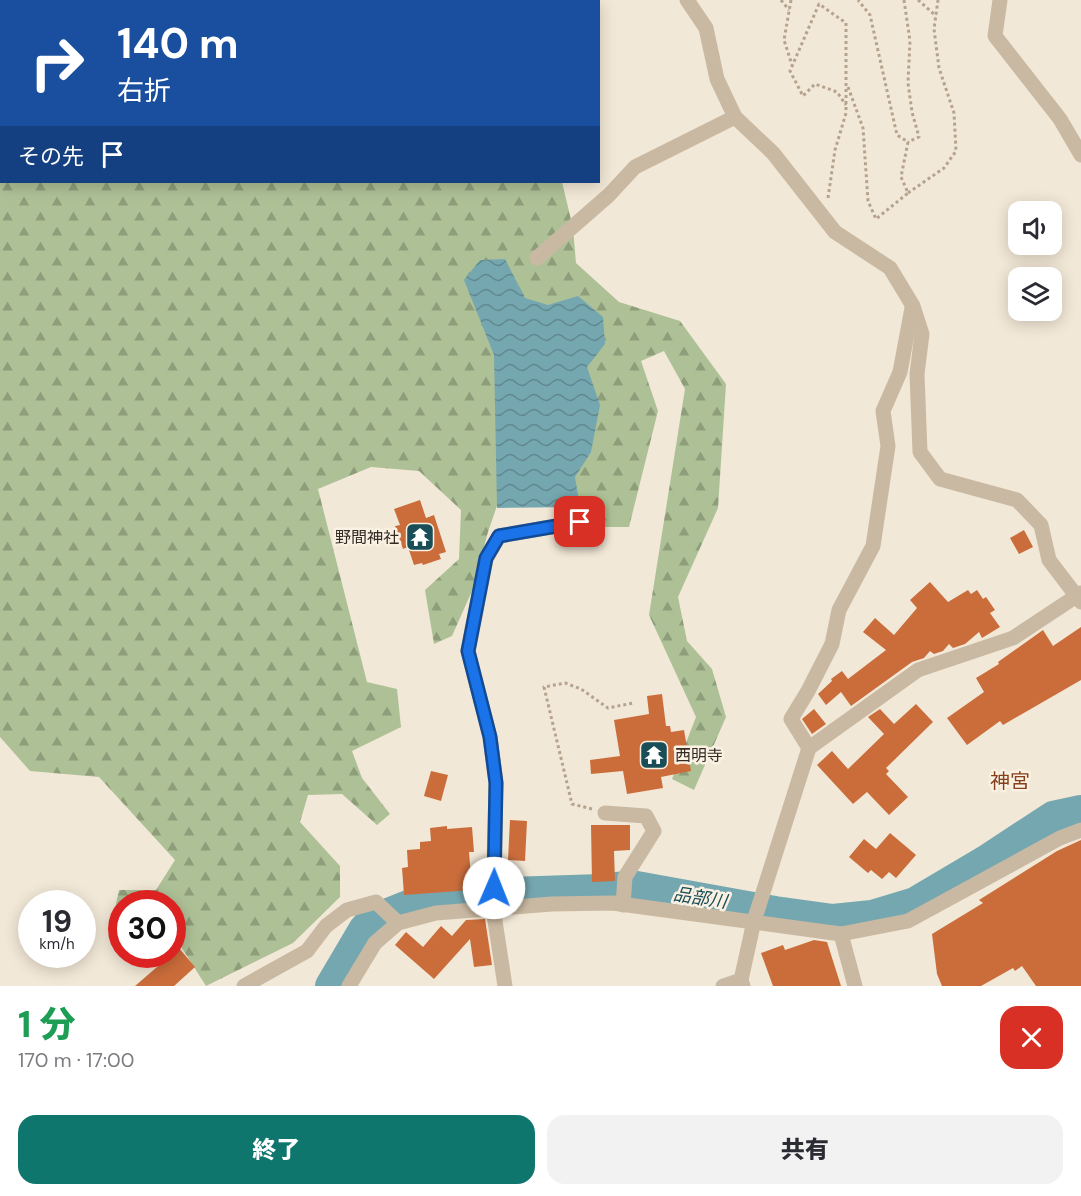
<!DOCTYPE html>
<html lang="ja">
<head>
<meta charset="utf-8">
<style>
  body { margin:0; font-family:"DM Sans","Noto Sans JP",sans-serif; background:#f2f2f3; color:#2b2b33; height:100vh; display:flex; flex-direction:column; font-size:22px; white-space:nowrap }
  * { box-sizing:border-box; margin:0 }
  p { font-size:20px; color:#7c7c81 }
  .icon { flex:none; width:33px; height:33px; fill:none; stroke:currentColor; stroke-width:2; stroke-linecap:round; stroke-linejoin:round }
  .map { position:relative; height:986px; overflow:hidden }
  .side { display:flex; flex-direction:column; background:#fff; flex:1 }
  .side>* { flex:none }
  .top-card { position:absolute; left:0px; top:0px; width:600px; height:183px; box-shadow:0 3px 15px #0003; background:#1a4fa0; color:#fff; overflow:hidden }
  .buttons { position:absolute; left:1008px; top:201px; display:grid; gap:12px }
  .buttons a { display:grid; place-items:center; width:54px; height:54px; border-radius:12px; background:#fff; box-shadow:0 3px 15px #0003; font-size:30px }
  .speed { position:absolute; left:18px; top:890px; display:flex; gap:12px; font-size:30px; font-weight:700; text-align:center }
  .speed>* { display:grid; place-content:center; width:78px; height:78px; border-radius:50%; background:#fff; box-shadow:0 3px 15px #0003; line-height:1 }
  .speed small { font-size:15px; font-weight:400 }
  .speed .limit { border:9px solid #d22; background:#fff; color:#111 }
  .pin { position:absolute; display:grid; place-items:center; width:51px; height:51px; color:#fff; margin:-26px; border-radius:12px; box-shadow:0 3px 9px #0006 }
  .me { position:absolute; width:66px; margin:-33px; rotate:1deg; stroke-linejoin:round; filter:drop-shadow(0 0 4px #0008) }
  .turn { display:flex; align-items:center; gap:21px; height:126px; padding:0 18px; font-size:27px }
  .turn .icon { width:78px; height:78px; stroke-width:2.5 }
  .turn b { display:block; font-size:42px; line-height:51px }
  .then { display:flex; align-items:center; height:57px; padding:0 18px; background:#0003; gap:12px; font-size:22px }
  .round { display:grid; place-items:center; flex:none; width:63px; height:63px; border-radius:18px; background:#f2f2f3 }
  .summary { display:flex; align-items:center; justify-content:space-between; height:102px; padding:0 18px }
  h1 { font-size:36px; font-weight:800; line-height:45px; color:#1e9e55 }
  .primary-button { display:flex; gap:12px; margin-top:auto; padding:12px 18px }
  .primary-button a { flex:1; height:69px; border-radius:18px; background:#0f766e; color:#fff; font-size:24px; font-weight:800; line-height:69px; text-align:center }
  .primary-button a+a { background:#f2f2f3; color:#2b2b33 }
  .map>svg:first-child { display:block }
</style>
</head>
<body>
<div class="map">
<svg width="1081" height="986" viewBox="0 0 1081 986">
  <defs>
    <pattern id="forest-firs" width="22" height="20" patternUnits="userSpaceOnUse" patternTransform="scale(1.5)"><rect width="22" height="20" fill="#aec196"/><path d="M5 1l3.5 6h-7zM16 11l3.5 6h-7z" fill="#8e9d7a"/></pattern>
    <pattern id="water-waves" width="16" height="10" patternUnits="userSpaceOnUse" patternTransform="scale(1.5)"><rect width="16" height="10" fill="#75a7b0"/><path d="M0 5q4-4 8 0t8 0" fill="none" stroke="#61888f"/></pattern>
  </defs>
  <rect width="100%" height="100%" fill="#f2e8d7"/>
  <path fill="url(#forest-firs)" d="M0,0H568L569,1L2,2V182H562L573,228L576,263L619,302L680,321L726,384L718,508L678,597L687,641L712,669L726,717L694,790L672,779L696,717L649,615L685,389L664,351L641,361L658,411L629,527H600L561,491L512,462L488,532L472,591L452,636L434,644L425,590L459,559L461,510L419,471L371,467L318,489L367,682L397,689L401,727L352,751L362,778L390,814L377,825L342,794L308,795L300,822L340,866V897L293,943L206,986L180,945L173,946L172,903H122L121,933L111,927L119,890H156L175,860L99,777L30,771L0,737Z"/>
  <path fill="url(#water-waves)" d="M505,259L525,298L548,305L578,296L603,317L605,344L587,367L600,405L591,452L575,477L580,507L497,508L494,355L464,280L480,260Z"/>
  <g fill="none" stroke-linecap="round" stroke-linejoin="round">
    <path stroke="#75a7b0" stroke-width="32" d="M331,986L364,930L373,920L413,904L505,893L601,890L631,886L775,912L833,920L872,916L915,903L986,861L1053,817L1081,811"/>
  </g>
  <g fill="#cb6d3b">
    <path d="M420,500L426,518L434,515L446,552L439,554L441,559L423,565L422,563L414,565L408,547L403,549L395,526L400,525L394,509Z"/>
    <path d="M1024,530L1033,547L1019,554L1010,538Z"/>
    <path d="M930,582L948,602L968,590L971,594L977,590L983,599L986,597L995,610L990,613L1000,627L982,638L979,632L965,644L953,648L949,644L943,651L934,654L930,651L924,658L912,662L851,706L841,692L826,705L818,694L832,681L831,679L842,671L848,679L886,650L863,632L875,618L894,635L917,608L910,600Z"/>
    <path d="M1081,627V680L1003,725L1000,721L967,745L947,718L984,692L976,678L999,664L998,662L1043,630L1053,646Z"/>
    <path d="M662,694L666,726H670L671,732L684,730L691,771L661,777L663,788L627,794L623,771L591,774L590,760L620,756L614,720L649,714L647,696Z"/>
    <path d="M916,704L933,722L886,768L889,771L886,774L908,797L889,815L867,792L853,804L817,765L832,751L848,769L884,734L868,717L880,709L894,724Z"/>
    <path d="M814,709L826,724L812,734L802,719Z"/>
    <path d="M431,771L448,775L441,801L424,796Z"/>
    <path d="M510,820L527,821L525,861L508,860Z"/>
    <path d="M591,825H630V850L614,851L615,881L592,882Z"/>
    <path d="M447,826V829L472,827L474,852H469L472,890L404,895L402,868L408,867L407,850L420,849V842L431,841L430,828Z"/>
    <path d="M890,833L916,855L896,878L889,872L882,879L871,870L868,873L849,857L864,839L876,849Z"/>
    <path d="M1081,840V986H1036L1022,966L1015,971L1013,968L981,986H942L937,974L932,934L983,903L979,900L1057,851Z"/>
    <path d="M485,919L492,965L474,967L470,939L434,979L395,945L406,932L423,947L441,926L452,936L466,920Z"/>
    <path d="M814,940L827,942L841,986H773L761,953L783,945L785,950Z"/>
    <path d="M179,948L195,967L174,986H135Z"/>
  </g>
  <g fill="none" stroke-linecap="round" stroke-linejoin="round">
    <g stroke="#b6a38d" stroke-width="3" stroke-dasharray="3 3" stroke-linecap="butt">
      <path d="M781,0L789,10"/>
      <path d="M791,0L784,40L792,65"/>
      <path d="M904,0L910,41L908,83L912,112L919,137L908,142"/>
      <path d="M918,0L936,16"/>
      <path d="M848,87L863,128L868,201L876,219L908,193L901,177L908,142L897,135L870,15L858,0"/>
      <path d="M908,193L944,168L956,151L954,113L939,68L934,29L938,0"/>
      <path d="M828,198L835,150L846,113V23L819,4L790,71L803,96L815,84L837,92L846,105"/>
      <path d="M592,809L572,804L544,687L565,683L581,689L608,708L633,703"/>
    </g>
    <g stroke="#cab9a2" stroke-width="15">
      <path d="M687,0L706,28L717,79L735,117L773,153L835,232L890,268L913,306L922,334L917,374L920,452L940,479L1017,500L1041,525L1049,560L1081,602"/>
      <path d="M1000,0L995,36L1060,119L1081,155"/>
      <path d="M537,258L609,195L635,167L735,117"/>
      <path d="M809,748L791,719L808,691L832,644L839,610L873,546L888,446L883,411L900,372L912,308"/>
      <path d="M605,813L646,816L654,831L625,877L623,905"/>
      <path d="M841,934L855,986"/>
      <path d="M244,986L307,951L326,926L347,910L376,902L398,923"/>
      <path d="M349,986L375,943L398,923L436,913L552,904L613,903L841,934L908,921L1060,838L1081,830"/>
      <path d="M505,986L493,908L496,783L490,737L468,651L486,559L499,536L580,522"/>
      <path d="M723,986L741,980"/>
      <path d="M743,986L741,980L754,921L809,748L918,670L1013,638L1081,593"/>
    </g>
  </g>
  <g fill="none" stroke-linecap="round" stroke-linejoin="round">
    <g stroke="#114b97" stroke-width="15">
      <path id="route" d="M494,888L496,783L490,737L468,651L486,558L499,536L580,522"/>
    </g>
    <use href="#route" stroke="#1a73e8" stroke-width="10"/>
  </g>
  <defs>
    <g id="temple-square" transform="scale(1.5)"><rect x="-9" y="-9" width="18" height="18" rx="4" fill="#194d57" stroke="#faf1e3"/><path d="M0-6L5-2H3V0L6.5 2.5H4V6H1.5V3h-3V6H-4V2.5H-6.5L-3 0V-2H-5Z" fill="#fff"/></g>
  </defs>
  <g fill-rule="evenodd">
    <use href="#temple-square" x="420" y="537"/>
    <use href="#temple-square" x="654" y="755"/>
  </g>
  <g text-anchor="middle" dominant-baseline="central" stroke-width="5" stroke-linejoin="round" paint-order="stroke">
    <g font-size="16" fill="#342b25" stroke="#faf1e3" text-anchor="end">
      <text x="399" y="537">野間神社</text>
      <text x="675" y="755" text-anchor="start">西明寺</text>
    </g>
    <g font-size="18" font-style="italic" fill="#194d57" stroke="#faf1e3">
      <text transform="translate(700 898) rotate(9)">品部川</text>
    </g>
    <g font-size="20" fill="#86401b" stroke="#faf1e3">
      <text x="1010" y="781">神宮</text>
    </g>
  </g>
</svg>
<div class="buttons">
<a><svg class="icon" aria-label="sound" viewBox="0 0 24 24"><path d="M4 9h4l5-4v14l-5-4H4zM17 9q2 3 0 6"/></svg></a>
<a><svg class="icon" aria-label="layers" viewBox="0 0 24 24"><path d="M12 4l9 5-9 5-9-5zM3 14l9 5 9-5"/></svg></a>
</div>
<div class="speed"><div>19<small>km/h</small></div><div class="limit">30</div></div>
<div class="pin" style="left:580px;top:522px;background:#d93025"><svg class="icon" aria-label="arrive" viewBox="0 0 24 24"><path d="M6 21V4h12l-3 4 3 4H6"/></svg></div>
<svg class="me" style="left:494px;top:888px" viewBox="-20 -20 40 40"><circle r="19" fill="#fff"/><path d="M0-13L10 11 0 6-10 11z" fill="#1a73e8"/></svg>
<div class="top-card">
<div class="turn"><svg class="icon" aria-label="right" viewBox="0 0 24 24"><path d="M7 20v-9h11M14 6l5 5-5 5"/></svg><div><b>140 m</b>右折</div></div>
<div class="then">その先<svg class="icon" aria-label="arrive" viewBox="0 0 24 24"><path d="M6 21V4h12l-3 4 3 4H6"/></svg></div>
</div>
</div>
<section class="side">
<div class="summary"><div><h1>1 分</h1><p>170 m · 17:00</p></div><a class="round" style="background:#d93025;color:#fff"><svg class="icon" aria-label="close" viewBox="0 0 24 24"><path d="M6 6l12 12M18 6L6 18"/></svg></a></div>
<div class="primary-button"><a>終了</a><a>共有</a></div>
</section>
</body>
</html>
